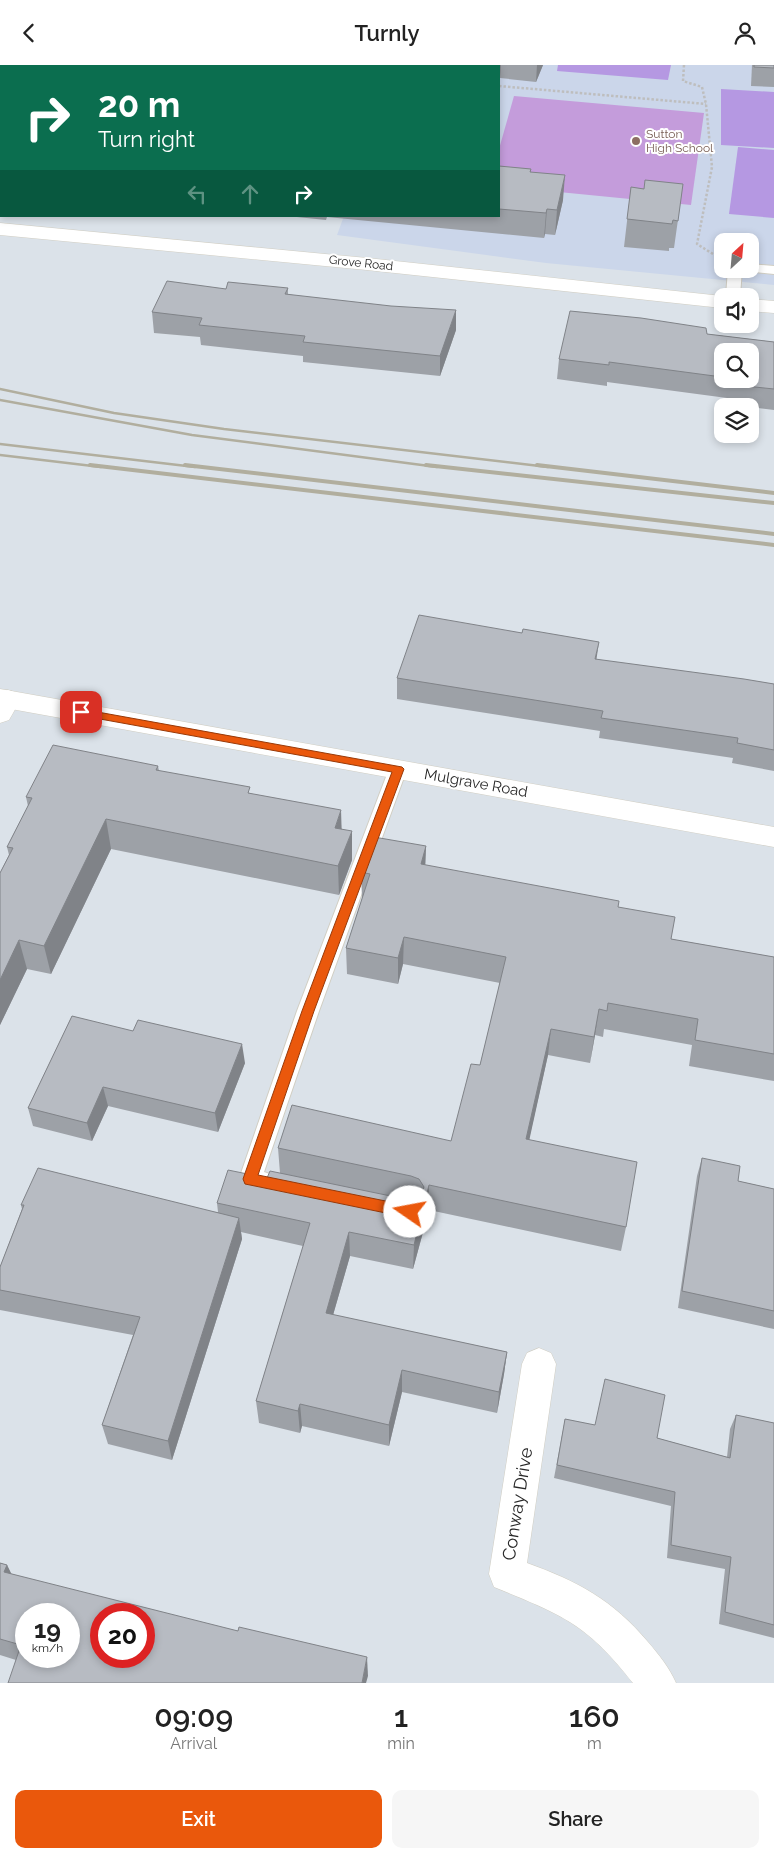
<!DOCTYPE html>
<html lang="en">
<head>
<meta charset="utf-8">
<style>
  body { margin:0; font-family:Raleway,sans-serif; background:#f6f6f6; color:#222; height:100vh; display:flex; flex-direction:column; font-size:19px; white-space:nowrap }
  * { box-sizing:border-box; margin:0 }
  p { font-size:16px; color:#767676 }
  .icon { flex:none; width:28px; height:28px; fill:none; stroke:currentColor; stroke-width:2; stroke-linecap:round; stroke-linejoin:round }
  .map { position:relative; height:1618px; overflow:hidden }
  .details { display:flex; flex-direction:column; background:#fff; flex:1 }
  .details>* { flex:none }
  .hud { position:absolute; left:0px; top:0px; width:500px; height:152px; box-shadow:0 2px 8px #0003; background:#0b6e4f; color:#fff; overflow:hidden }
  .needle { width:32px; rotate:26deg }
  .controls { position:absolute; left:714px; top:168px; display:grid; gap:10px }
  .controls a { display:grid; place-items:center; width:45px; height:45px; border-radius:10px; background:#fff; box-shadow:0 2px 8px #0003; font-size:25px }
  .speed { position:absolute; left:15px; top:1538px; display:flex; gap:10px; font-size:25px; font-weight:700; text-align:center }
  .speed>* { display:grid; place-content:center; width:65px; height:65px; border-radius:50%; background:#fff; box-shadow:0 2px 8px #0003; line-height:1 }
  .speed small { font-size:12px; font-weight:400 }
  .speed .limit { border:8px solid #d22; background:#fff; color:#111 }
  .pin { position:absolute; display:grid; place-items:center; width:42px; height:42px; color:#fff; margin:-21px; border-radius:10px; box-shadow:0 2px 8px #0006 }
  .me { position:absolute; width:55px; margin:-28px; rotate:282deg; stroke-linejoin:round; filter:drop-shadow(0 0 4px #0008) }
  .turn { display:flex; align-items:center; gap:18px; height:105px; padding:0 15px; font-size:22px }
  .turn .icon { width:65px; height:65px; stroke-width:2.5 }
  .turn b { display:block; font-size:35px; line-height:42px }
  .lanes { display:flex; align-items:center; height:48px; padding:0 15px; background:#0003; justify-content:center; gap:25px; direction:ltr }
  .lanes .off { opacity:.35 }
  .eta { display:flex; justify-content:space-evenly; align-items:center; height:85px; text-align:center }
  .eta b { font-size:30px; font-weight:600; line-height:35px }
  .button { display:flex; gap:10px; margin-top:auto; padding:10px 15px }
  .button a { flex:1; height:58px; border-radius:10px; background:#ea580c; color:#fff; font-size:20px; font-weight:600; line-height:58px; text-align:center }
  .button a+a { background:#f6f6f6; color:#222 }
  header { display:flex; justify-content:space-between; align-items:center; height:65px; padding:0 15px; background:#fff; font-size:22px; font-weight:600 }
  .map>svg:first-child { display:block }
</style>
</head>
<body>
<header><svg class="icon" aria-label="back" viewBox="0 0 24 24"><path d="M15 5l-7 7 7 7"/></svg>Turnly<svg class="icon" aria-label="person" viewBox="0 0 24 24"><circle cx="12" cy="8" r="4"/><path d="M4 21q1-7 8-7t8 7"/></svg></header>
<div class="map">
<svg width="774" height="1618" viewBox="0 0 774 1618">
  <rect width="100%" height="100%" fill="#dbe2e9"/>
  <path fill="#cbd6ea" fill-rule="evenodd" d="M470,0H774V220L546,198L337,170L344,151H499V1ZM722,176H750V204H722Z"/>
  <path fill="#c49cdb" d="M514,31L704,48L691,140L499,121V84Z"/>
  <g fill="#b598e2">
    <path d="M558,0H671L668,15L557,6Z"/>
    <path d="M721,24L774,27V83L721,80Z"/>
    <path d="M738,82L774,85V153L729,149Z"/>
  </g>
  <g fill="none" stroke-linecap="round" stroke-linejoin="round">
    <g stroke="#d1cec3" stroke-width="2">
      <g id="service">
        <path d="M750,199L774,201V209L745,206L743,204H750Z"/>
        <path d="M728,204H742L740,231H726Z"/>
        <path d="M398,697L405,699L407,704L319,946L264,1107L279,1112L282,1119L279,1126C267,1131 254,1126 242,1121L239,1114L297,946L389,704L391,699Z"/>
      </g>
    </g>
    <g stroke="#d1cec3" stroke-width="1">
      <g id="minor">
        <path d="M0,158L367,193L722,231V243L367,205L0,170Z"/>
        <path d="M750,234L774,236V248L750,246Z"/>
        <path d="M8,625L17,628L21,634L9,655L0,658V627Z"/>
        <path d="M539,1283L551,1288L556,1299L527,1498C577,1516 613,1535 648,1577C659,1590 669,1602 676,1618H633C586,1558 562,1550 494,1522L489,1509L522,1299L527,1288Z"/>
      </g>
    </g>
    <g stroke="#d1cec3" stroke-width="1">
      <path id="tertiary" d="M0,624L774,762V782L0,642Z"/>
    </g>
    <g stroke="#bebebe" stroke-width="2.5" stroke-dasharray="2.5 2" stroke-linecap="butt">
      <path d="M684,0L683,16L702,22L706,39L712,102L697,179L713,189"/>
      <path d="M499,21L706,39"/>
    </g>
    <use href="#service" fill="#fff" fill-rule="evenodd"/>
    <use href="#minor" fill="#fff" fill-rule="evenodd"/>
    <use href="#tertiary" fill="#fff" fill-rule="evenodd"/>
    <g stroke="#b1ae9e" stroke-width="2.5">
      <path d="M0,324L114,348L224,364L548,402"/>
      <path d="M0,335L192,370L437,402"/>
      <path d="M0,379L195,402"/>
      <path d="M0,390L101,402"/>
    </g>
    <g stroke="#b1ae9e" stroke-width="4">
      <path d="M90,400L774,480"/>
      <path d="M185,400L774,469"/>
      <path d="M426,400L774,438"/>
      <path d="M537,400L774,428"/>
    </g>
  </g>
  <g fill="#9da1a7" fill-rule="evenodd">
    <path d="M165,0H543L536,17L500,13Z"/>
    <path d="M752,0H774V22L751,21Z"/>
    <path d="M499,101L531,104V107L563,135L555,170L545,169L544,173L327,152L326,155L287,151H499Z"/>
    <path d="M683,119L674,183H669V186L624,182L631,122L644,124Z"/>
    <path d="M288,223V229L456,265L440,311L303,297V291L201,280L200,272L154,268L152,247L226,224Z"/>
    <path d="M707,269L774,277V345L741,341L742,335L607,317V321L557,314L559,294ZM722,286L750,314H722Z"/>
    <path d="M597,595L774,619V706L732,698L733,693L599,673L600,666L397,634V613Z"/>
    <path d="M158,701L159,706L250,728L342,764L352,795L339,830L111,784L51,909L27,904L0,960V808L9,790L7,782L28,741L26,732Z"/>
    <path d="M426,781L425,800L618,842L671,874L774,892V1016L689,1001L692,980L604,964L603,972L595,970L590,998L548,990L529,1074L626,1162L621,1186L429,1145L413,1204L350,1191L333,1250L507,1287L504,1309L497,1348L402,1327L389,1381L302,1361L300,1368L259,1358L256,1336L303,1181L241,1167L242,1174L172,1395L108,1379L102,1360L133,1270L0,1245V1202L22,1144L21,1140L218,1147L217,1138L267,1113L280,1108L278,1083L451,1076L480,1000L500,918L403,899L398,919L347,909L346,883L362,834L361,807Z"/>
    <path d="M72,951L245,998L218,1067L108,1041L92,1076L33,1061L28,1043Z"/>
    <path d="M702,1093L738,1116L774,1124V1264L678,1243L697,1111Z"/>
    <path d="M736,1350L774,1358V1573L719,1559L725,1504L667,1493L671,1441L554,1413L565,1354L657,1373L727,1392L730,1364Z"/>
    <path d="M0,1498L7,1500L11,1509L368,1611L16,1595L0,1590Z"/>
  </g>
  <g fill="#808388">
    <path d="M498,0H501L500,13L499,18V1H498Z"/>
    <path d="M537,0H543L536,17Z"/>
    <path d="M1,81V107L0,109V83Z"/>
    <path d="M565,110L563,135L555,170L557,145Z"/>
    <path d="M547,144L545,169L544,173L546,148Z"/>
    <path d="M456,245V265L440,311V291Z"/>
    <path d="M599,577L596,597L595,594Z"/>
    <path d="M341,745L342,775L335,763Z"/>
    <path d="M106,754L111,784L51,909L44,881Z"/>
    <path d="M352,766V795L339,830L338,801Z"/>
    <path d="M426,781L425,808L421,799Z"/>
    <path d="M404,872L403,899L398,919V893Z"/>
    <path d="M19,875L27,904L0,960V915Z"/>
    <path d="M599,944L595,970L590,998L594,972Z"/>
    <path d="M551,964L548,990L524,1099L526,1074Z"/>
    <path d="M242,979L245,998L218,1067L215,1048Z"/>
    <path d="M103,1022L108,1041L92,1076L87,1058Z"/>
    <path d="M429,1120V1145L413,1204L414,1180Z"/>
    <path d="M239,1153L242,1174L172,1395L168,1376Z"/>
    <path d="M349,1167L350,1191L327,1271L326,1248Z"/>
    <path d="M507,1287L504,1309L497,1348L499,1327Z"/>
    <path d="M402,1305V1327L389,1381V1360Z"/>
    <path d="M300,1339L302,1361L300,1368L298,1346Z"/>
    <path d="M7,1500L17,1520L4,1507Z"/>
    <path d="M367,1592L368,1611L366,1618H362Z"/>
  </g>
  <g fill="#b7bbc2" stroke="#808388" fill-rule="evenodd">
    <path d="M1,0H40L39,1H1V81L0,83V2Z"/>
    <rect x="165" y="0" width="333" height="1"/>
    <path d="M754,0H774V3L754,2Z"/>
    <path d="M499,101L531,104L530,107L565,110L557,145L547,144L546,148L499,144Z"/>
    <path d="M645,115L683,119L678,156L673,155L672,159L627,154L631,122L644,124Z"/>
    <path d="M167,216L226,224L228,217L288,223L285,229L391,241L456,245L440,291L303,277L305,271L199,260L202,253L152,247Z"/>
    <path d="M570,246L641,253L706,263L707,269L774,277V324L745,321V315L739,314H750V286H722V312L609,297V300L559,294Z"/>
    <path d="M419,550L522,568L523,564L599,577L595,594L744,614L774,619V685L737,678L738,673L601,653L603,646L397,613Z"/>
    <path d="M53,680L158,701L156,705L250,722L248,728L341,745L335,763L352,766L338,801L106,754L44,881L19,875L0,915V808L13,783L7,782L32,733L26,732Z"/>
    <path d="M374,772L426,781L421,799L619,836L618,842L675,852L671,874L774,892V989L695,975L698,954L608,938L607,946L599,944L594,972L551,964L526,1074L637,1097L626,1162L429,1120L414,1180L349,1167L326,1248L507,1287L499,1327L402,1305L389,1360L300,1339L298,1346L256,1336L310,1158L217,1138L228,1105L267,1113L270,1106L410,1135L420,1131L424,1122L419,1114L411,1111L278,1083L292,1040L451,1076L471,999L480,1000L506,892L404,872L398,893L346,883L370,809L361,807Z"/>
    <path d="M72,951L133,966L138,955L242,979L215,1048L103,1022L87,1058L28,1043Z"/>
    <path d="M702,1093L740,1101L738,1116L774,1124V1246L682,1226Z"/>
    <path d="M38,1103L239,1153L168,1376L102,1360L140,1252L0,1225V1202L24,1140H21Z"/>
    <path d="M605,1314L665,1330L657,1373L730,1393L736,1350L774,1358V1560L725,1547L731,1492L671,1480L675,1427L557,1400L565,1354L595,1360Z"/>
    <path d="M0,1498L7,1500L4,1507L238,1566L239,1562L367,1592L362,1618H8L21,1580L0,1574ZM26,1549H69V1591H26ZM101,1549H144V1591H101Z"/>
  </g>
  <path fill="#ea580c" stroke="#983908" d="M81,644L402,702L404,704L314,946L258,1110L410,1141L415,1143L417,1147L415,1151L410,1153L250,1120L245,1119L243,1114L302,946L392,707L78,650L76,647Z"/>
  <circle fill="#8d6e63" stroke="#fff" stroke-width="2" cx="636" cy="76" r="5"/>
  <g text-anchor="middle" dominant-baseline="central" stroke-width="4" stroke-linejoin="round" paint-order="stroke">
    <g font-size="12" fill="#785e54" stroke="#fff" text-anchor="start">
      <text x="646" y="69">Sutton<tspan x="646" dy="14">High School</tspan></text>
    </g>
    <g font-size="12" fill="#282828" stroke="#fff">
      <text transform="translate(361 198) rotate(6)">Grove Road</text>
    </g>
    <g font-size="15" fill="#282828" stroke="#fff">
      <text transform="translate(476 718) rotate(10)">Mulgrave Road</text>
    </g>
    <g font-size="18" fill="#282828" stroke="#fff">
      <text transform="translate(517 1439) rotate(-81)">Conway Drive</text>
    </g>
  </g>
</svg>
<div class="controls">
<a><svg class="needle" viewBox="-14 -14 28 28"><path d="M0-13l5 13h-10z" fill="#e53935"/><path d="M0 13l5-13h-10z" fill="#767676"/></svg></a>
<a><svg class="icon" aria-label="sound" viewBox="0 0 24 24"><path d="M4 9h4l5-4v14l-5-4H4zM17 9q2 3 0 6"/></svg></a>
<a><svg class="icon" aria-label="search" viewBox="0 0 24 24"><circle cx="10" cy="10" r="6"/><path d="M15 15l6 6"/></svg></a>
<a><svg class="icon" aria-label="layers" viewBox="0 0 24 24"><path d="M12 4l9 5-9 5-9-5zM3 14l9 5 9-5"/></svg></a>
</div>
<div class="speed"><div>19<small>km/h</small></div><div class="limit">20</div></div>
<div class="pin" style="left:81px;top:647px;background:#d93025"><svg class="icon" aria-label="arrive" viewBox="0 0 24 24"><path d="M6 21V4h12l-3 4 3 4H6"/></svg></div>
<svg class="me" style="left:410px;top:1147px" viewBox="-20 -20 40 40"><circle r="19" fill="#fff"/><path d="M0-13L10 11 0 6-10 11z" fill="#ea580c"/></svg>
<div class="hud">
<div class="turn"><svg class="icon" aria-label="right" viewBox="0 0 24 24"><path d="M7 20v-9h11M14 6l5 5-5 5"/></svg><div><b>20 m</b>Turn right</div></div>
<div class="lanes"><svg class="icon off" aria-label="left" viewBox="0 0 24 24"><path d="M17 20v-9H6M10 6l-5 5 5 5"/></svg><svg class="icon off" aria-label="ahead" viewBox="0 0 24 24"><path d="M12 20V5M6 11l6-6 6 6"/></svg><svg class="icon" aria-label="right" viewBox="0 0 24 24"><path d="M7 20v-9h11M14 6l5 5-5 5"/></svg></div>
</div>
</div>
<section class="details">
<div class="eta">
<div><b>09:09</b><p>Arrival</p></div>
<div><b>1</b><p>min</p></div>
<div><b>160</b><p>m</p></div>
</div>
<div class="button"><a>Exit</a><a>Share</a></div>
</section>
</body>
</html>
